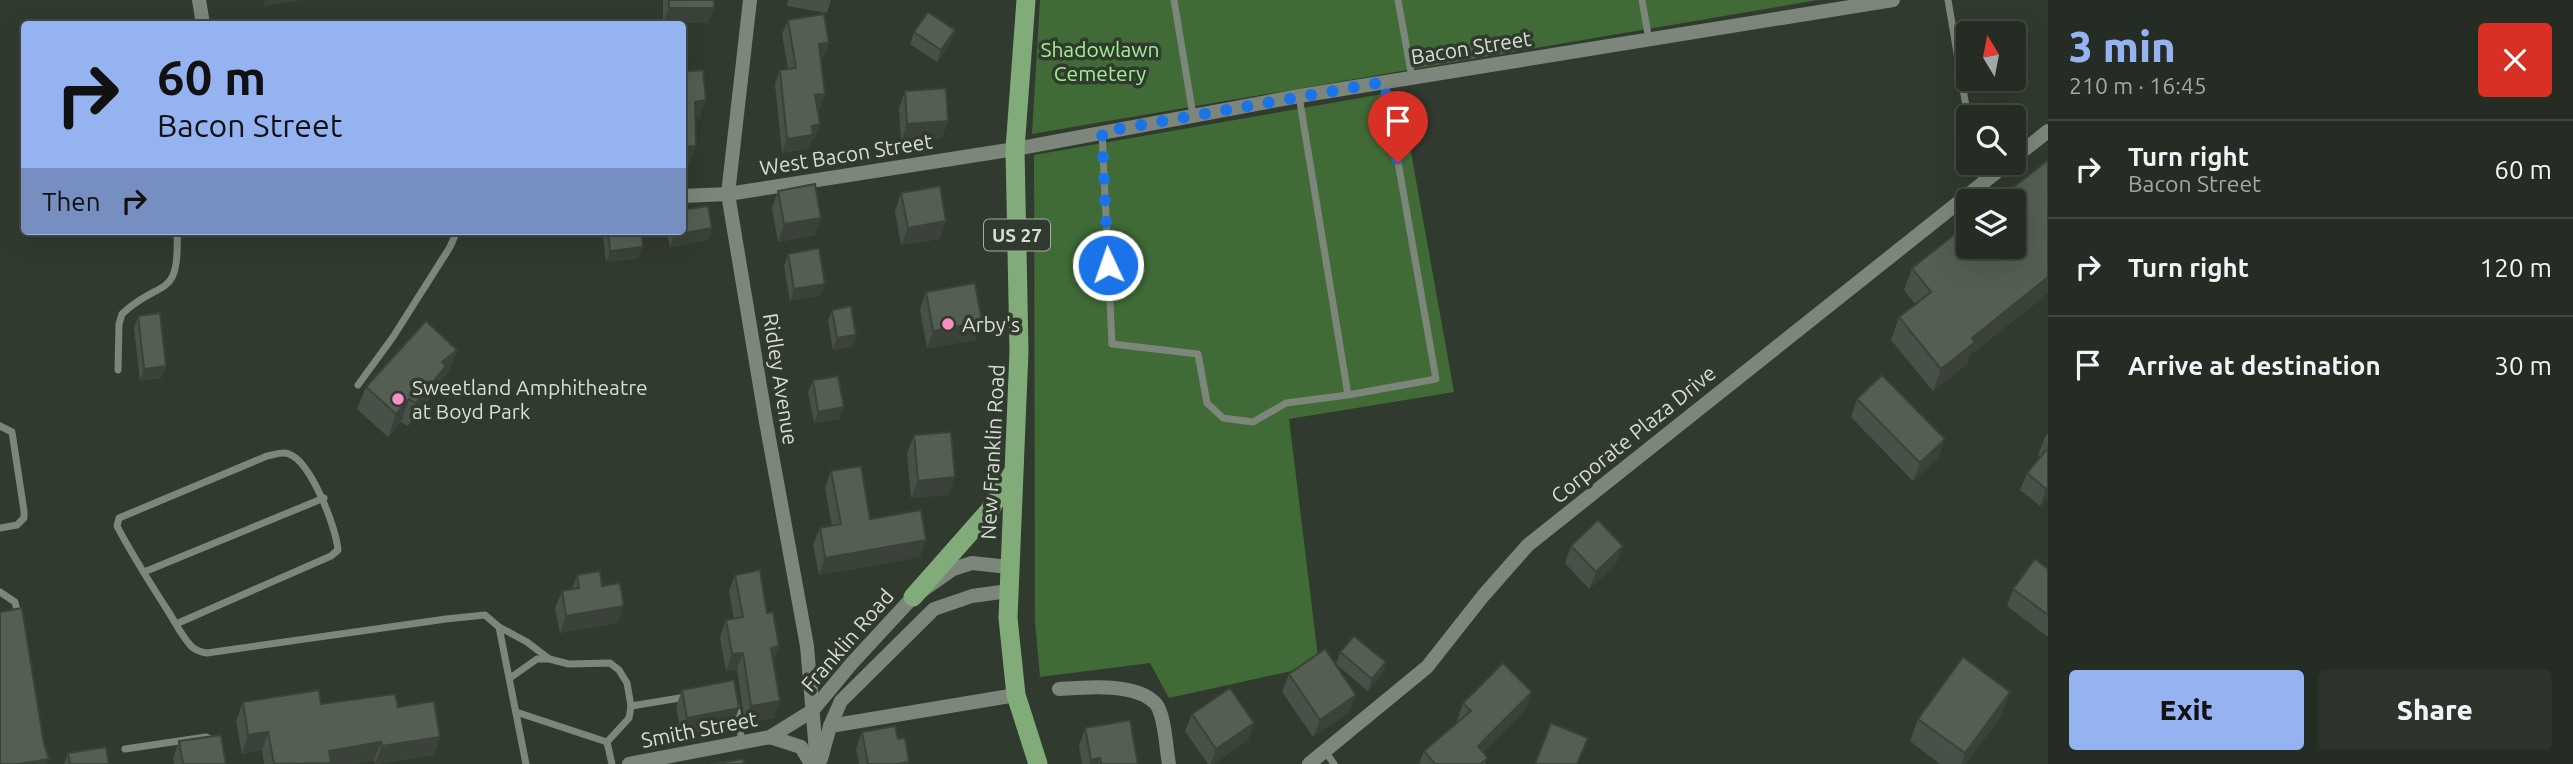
<!DOCTYPE html>
<html lang="en">
<head>
<meta charset="utf-8">
<style>
  body { margin:0; font-family:Ubuntu,sans-serif; background:#2d342b; color:#f1f3f6; height:100vh; display:flex; flex-direction:column; font-size:26px; white-space:nowrap }
  * { box-sizing:border-box; margin:0 }
  p { font-size:23px; color:#a3a7a6 }
  .icon { flex:none; width:38px; height:38px; fill:none; stroke:currentColor; stroke-width:2; stroke-linecap:round; stroke-linejoin:round }
  .map { position:relative; flex:1; overflow:hidden }
  .sheet { display:flex; flex-direction:column; background:#252c23; width:525px }
  .sheet>* { flex:none }
  .guide { position:absolute; left:21px; top:21px; width:665px; height:214px; border-radius:7px; box-shadow:0 7px 28px #0002,0 0 0 2px #424841; background:#95b2f1; color:#111; overflow:hidden }
  .needle { width:46px; rotate:350deg }
  .controls { position:absolute; left:1956px; top:21px; display:grid; gap:14px }
  .controls a { display:grid; place-items:center; width:70px; height:70px; border-radius:7px; background:#252c23; box-shadow:0 7px 28px #0002,0 0 0 2px #424841; font-size:35px }
  .pin { position:absolute; display:grid; place-items:center; width:60px; height:60px; color:#fff; margin:-72px -30px; border-radius:50% 50% 50% 0; rotate:-45deg; box-shadow:0 0 7px #0007 }
  .pin .icon { rotate:45deg }
  .me { position:absolute; width:77px; margin:-38px; rotate:357deg; stroke-linejoin:round; filter:drop-shadow(0 0 5px #0008) }
  .turn { display:flex; align-items:center; gap:24px; height:147px; padding:0 21px; font-size:32px }
  .turn .icon { width:91px; height:91px; stroke-width:2.5 }
  .turn b { display:block; font-size:49px; line-height:60px }
  .then { display:flex; align-items:center; height:66px; padding:0 21px; background:#0003; gap:14px; font-size:26px }
  .round { display:grid; place-items:center; flex:none; width:74px; height:74px; border-radius:7px; background:#2d342b }
  .overview { display:flex; align-items:center; justify-content:space-between; height:119px; padding:0 21px }
  h1 { font-size:42px; font-weight:800; line-height:52px; color:#95b2f1 }
  .action { display:flex; gap:14px; margin-top:auto; padding:14px 21px }
  .action a { flex:1; height:80px; border-radius:7px; background:#95b2f1; color:#111; font-size:28px; font-weight:800; line-height:80px; text-align:center }
  .action a+a { background:#2d342b; color:#f1f3f6 }
  ul { padding:0; list-style:none }
  li { display:flex; align-items:center; gap:21px; height:98px; padding:0 21px; border-top:2px solid #424841 }
  li div { flex:1 }
  li b { display:block; font-size:26px }
  li em { font-style:normal }
  main { display:flex; flex:1; min-height:0 }
  .map>svg:first-child { display:block }
</style>
</head>
<body>
<main>
<div class="map">
<svg width="2048" height="764" viewBox="0 0 2048 764">
  <rect width="100%" height="100%" fill="#313a2f"/>
  <g fill="#406b36">
    <path d="M1040,0H1818L1032,134Z"/>
    <path d="M1400,91L1454,392L1289,419L1319,665L1169,698L1150,663L1040,677L1035,621L1034,155Z"/>
  </g>
  <g fill="none" stroke-linecap="round" stroke-linejoin="round">
    <g stroke="#7c867a" stroke-width="7">
      <path d="M1174,0L1193,115"/>
      <path d="M1398,0L1412,78"/>
      <path d="M1642,0L1649,40"/>
      <path d="M1948,0L1969,124"/>
      <path d="M1102,132L1112,344L1198,354L1207,403L1223,418L1253,422L1286,403L1348,395L1299,96"/>
      <path d="M1978,163L1983,183"/>
      <path d="M118,370L119,324L122,314C161,277 180,302 177,231"/>
      <path d="M358,385L393,337L450,247L457,231"/>
      <path d="M1348,395L1436,379L1384,82"/>
      <path d="M0,426L12,432L24,511V518L17,525L0,528"/>
      <path d="M144,572L324,498"/>
      <path d="M0,592L15,602L19,618"/>
      <path d="M176,624L331,556L338,550C336,527 311,462 289,454C282,451 274,455 267,456L119,518L117,526C132,555 150,583 168,611C175,622 182,637 192,647C197,651 201,652 207,653L446,619L485,615L499,627L526,764"/>
      <path d="M499,627L527,642L548,658"/>
      <path d="M510,678L537,659H549L569,664L610,663L619,670L627,683L631,706L629,718L607,742L612,764"/>
      <path d="M736,705L742,742"/>
      <path d="M631,706L686,697"/>
      <path d="M516,712L607,742"/>
      <path d="M125,749L206,737L213,740"/>
      <path d="M1325,751L1334,764"/>
    </g>
    <g stroke="#7c867a" stroke-width="14">
      <path d="M199,0L203,24"/>
      <path d="M750,0L728,194L766,422L807,646L817,764"/>
      <path d="M2014,158L2048,131"/>
      <path d="M682,196L728,194L1015,149L1299,96L1893,0"/>
      <path d="M1059,689C1085,687 1137,682 1156,704C1165,715 1166,749 1169,764"/>
      <path d="M830,726L1016,695"/>
      <path d="M770,737L801,747L811,764"/>
      <path d="M821,759L830,726L841,701L934,609L972,596L1008,591"/>
      <path d="M629,764L770,737L812,711L852,663L913,597L953,569L972,563L1009,567"/>
      <path d="M1309,764L1427,667L1483,596L1528,545L2008,163"/>
    </g>
    <g stroke="#82ab7a" stroke-width="19">
      <path d="M1026,0L1015,149L1019,351L1008,618L1016,695L1038,764"/>
      <path d="M913,597L989,511L1012,474"/>
    </g>
  </g>
  <g fill="#485147">
    <path d="M663,0H714V8L708,23H663Z"/>
    <path d="M788,0H831L827,13L787,6Z"/>
    <path d="M788,20L824,57H821L825,94L820,108H818L820,124L815,138L812,139L808,149L782,153L775,84L780,70L788,69L782,34Z"/>
    <path d="M914,32L951,42L937,62L910,44Z"/>
    <path d="M905,91L942,138L901,141L899,108Z"/>
    <path d="M2048,160V293L1970,355L1967,364L1933,391L1891,340L1899,317L1915,304L1904,290L1912,268Z"/>
    <path d="M778,191L815,235L778,242L772,208Z"/>
    <path d="M901,193L940,239L901,245L895,211Z"/>
    <path d="M712,228L708,240L670,247L667,231H682Z"/>
    <path d="M605,231H641L643,247L638,258L606,262L603,236Z"/>
    <path d="M788,254L821,295L790,301L784,266Z"/>
    <path d="M926,292L976,340L927,348L920,309Z"/>
    <path d="M832,310L856,335L852,347L833,350L828,321Z"/>
    <path d="M138,316L166,366L161,378L140,380L134,328Z"/>
    <path d="M449,372L441,379L438,389L408,426L401,422L388,437L357,409L366,387Z"/>
    <path d="M813,380L844,407L839,419L814,423L808,392Z"/>
    <path d="M1857,399L1939,457L1913,481L1851,417Z"/>
    <path d="M2048,433V497L2040,506L2020,490L2027,473L2041,457L2038,455L2045,437Z"/>
    <path d="M914,435L948,495L911,498L907,453Z"/>
    <path d="M831,471L870,519L920,557L819,575L813,545L820,528L832,526L825,488Z"/>
    <path d="M1571,546L1616,564L1589,589L1565,563Z"/>
    <path d="M2048,569V637L2007,606L2013,589Z"/>
    <path d="M577,575L618,623L560,633L555,608L562,591L572,589Z"/>
    <path d="M735,575L767,613L779,646L773,662L774,718L745,723L737,669L726,671L720,637L726,620L734,619L729,591Z"/>
    <path d="M1340,652L1386,662L1382,674L1368,691L1336,664Z"/>
    <path d="M1289,674L1350,712L1313,737L1282,692Z"/>
    <path d="M682,690L739,708L733,725L681,735L676,707Z"/>
    <path d="M243,702L398,707L440,737L434,755L377,764H375L374,760L352,764H264L262,750L242,754L236,721Z"/>
    <path d="M1463,703L1526,709L1483,752L1486,764H1419L1424,751L1458,722L1457,721Z"/>
    <path d="M1192,714L1254,723L1248,740L1214,764H1208L1185,731Z"/>
    <path d="M2002,715L1965,764H1940L1910,741L1918,719Z"/>
    <path d="M1085,728L1138,764H1082L1079,746Z"/>
    <path d="M862,732L898,739L908,764H859L856,749Z"/>
    <path d="M179,741L226,764H174L173,758Z"/>
    <path d="M68,753L109,764H64Z"/>
  </g>
  <g fill="#3b4239">
    <path d="M265,0H302L263,7Z"/>
    <path d="M669,8H714L708,23H663Z"/>
    <path d="M955,30L951,42L937,62L941,50Z"/>
    <path d="M829,43L824,57L814,58L819,44Z"/>
    <path d="M825,94L820,108L810,109L815,95Z"/>
    <path d="M706,100L700,118L689,119L695,102Z"/>
    <path d="M948,121L942,138L901,141L907,124Z"/>
    <path d="M820,124L815,138L812,139L808,149L782,153L787,139L812,126Z"/>
    <path d="M696,146L690,163L682,164V147Z"/>
    <path d="M821,218L815,235L778,242L784,224Z"/>
    <path d="M946,221L940,239L901,245L908,228Z"/>
    <path d="M712,228L708,240L670,247L674,235Z"/>
    <path d="M643,247L638,258L606,262L610,251Z"/>
    <path d="M2048,277V293L1970,355L1967,364L1933,391L1941,369L1972,338Z"/>
    <path d="M825,284L821,295L790,301L794,289Z"/>
    <path d="M982,322L976,340L927,348L933,331Z"/>
    <path d="M856,335L852,347L833,350L837,338Z"/>
    <path d="M457,350L449,372L441,379L438,389L408,426L416,403L442,362Z"/>
    <path d="M166,366L161,378L140,380L144,369Z"/>
    <path d="M409,399L401,422L388,437L396,414Z"/>
    <path d="M844,407L839,419L814,423L818,412Z"/>
    <path d="M1945,439L1939,457L1913,481L1920,463Z"/>
    <path d="M955,477L948,495L911,498L918,481Z"/>
    <path d="M2048,487V497L2040,506L2046,489Z"/>
    <path d="M926,540L920,557L819,575L825,558Z"/>
    <path d="M1623,546L1616,564L1589,589L1596,572Z"/>
    <path d="M624,606L618,623L560,633L566,616Z"/>
    <path d="M779,646L773,662L771,648Z"/>
    <path d="M743,653L737,669L726,671L732,654Z"/>
    <path d="M1386,662L1382,674L1368,691L1372,679Z"/>
    <path d="M1532,692L1526,709L1472,763L1478,746Z"/>
    <path d="M2010,692L2002,715L1965,764H1961L1965,753Z"/>
    <path d="M1356,695L1350,712L1313,737L1320,720Z"/>
    <path d="M780,701L774,718L745,723L751,706Z"/>
    <path d="M739,708L733,725L681,735L687,718Z"/>
    <path d="M1254,723L1248,740L1214,764H1211L1216,749Z"/>
    <path d="M268,732L262,750L242,754L248,735Z"/>
    <path d="M440,737L434,755L375,764L382,746Z"/>
    <path d="M381,742L374,760L352,764H324L329,751Z"/>
    <path d="M1100,758L1098,764H1089L1091,760Z"/>
    <path d="M49,759L47,764H19Z"/>
  </g>
  <g fill="#545e52" stroke="#3b4239" stroke-width="2">
    <rect x="669" y="0" width="45" height="8"/>
    <path d="M928,12L955,30L941,50L914,32Z"/>
    <path d="M824,14L829,43L819,44L825,94L815,95L820,124L812,126L813,135L787,139L780,70L796,68L788,20Z"/>
    <path d="M703,70L706,100L695,102L696,146L682,147V72Z"/>
    <path d="M946,88L948,121L907,124L905,91Z"/>
    <path d="M2048,160V277L1972,338L1975,342L1941,369L1899,317L1931,292L1912,268L1969,223V247H2014V201H1996Z"/>
    <path d="M815,184L821,218L784,224L778,191Z"/>
    <path d="M940,186L946,221L908,228L901,193Z"/>
    <path d="M708,206L712,228L674,235L673,231H682V210Z"/>
    <path d="M608,231H641L643,247L610,251Z"/>
    <path d="M819,248L825,284L794,289L788,254Z"/>
    <path d="M975,283L982,322L933,331L926,292Z"/>
    <path d="M851,306L856,335L837,338L832,310Z"/>
    <path d="M160,313L166,366L144,369L138,316Z"/>
    <path d="M426,321L457,350L442,362L446,366L416,403L409,399L396,414L366,387Z"/>
    <path d="M1882,375L1945,439L1920,463L1857,399Z"/>
    <path d="M838,376L844,407L818,412L813,380Z"/>
    <path d="M951,432L955,477L918,481L914,435Z"/>
    <path d="M2048,448V487L2046,489L2027,473Z"/>
    <path d="M861,466L870,519L921,510L926,540L825,558L820,528L841,524L831,471Z"/>
    <path d="M1598,520L1623,546L1596,572L1571,546Z"/>
    <path d="M2035,559L2048,569V615L2013,589Z"/>
    <path d="M760,570L767,613L773,612L779,646L771,648L780,701L751,706L743,653L732,654L726,620L743,617L735,575Z"/>
    <path d="M600,571L602,586L620,583L624,606L566,616L562,591L579,588L577,575Z"/>
    <path d="M22,608L44,744L49,759L19,764H0V612Z"/>
    <path d="M1354,636L1386,662L1372,679L1340,652Z"/>
    <path d="M1325,649L1356,695L1320,720L1289,674Z"/>
    <path d="M1963,657L2010,692L1965,753L1918,719Z"/>
    <path d="M1503,663L1532,692L1478,746L1488,758L1481,764H1435L1424,751L1471,711L1463,703Z"/>
    <path d="M734,680L739,708L687,718L682,690Z"/>
    <path d="M1230,688L1254,723L1216,749L1192,714Z"/>
    <path d="M319,690L321,704L395,694L398,707L434,701L440,737L382,746L381,742L329,751L331,763L274,764L268,732L248,735L243,702Z"/>
    <path d="M1130,720L1138,764H1101L1100,758L1091,760L1085,728Z"/>
    <path d="M1551,723L1588,738L1577,764H1535Z"/>
    <path d="M895,726L898,739L905,738L909,762L897,764H868L862,732Z"/>
    <path d="M221,735L226,764H183L179,741Z"/>
    <path d="M106,747L109,764H70L68,753Z"/>
    <path d="M743,759L744,764H711Z"/>
  </g>
  <g fill="none" stroke-linecap="round" stroke-linejoin="round">
    <path stroke="#1a73e8" stroke-width="12" stroke-dasharray="0 21.6" d="M1108,265L1102,132L1384,82L1398,163"/>
  </g>
  <g fill="#fb8fc4" stroke="#313a2f" stroke-width="2.5">
    <circle cx="948" cy="324" r="7"/>
    <circle cx="398" cy="399" r="7"/>
  </g>
  <g text-anchor="middle" dominant-baseline="central" stroke-width="7" stroke-linejoin="round" paint-order="stroke">
    <rect fill="#313a2f" stroke="#a6aca4" stroke-width="2" x="984" y="219.5" width="66" height="31" rx="5"/>
    <g font-size="19" font-weight="bold" fill="#d8ddd6">
      <text x="1017" y="235">US 27</text>
    </g>
    <g font-size="21" fill="#d8ddd6" stroke="#313a2f">
      <text transform="translate(1471 47) rotate(-9)">Bacon Street</text>
      <text transform="translate(846 154) rotate(-9)">West Bacon Street</text>
      <text transform="translate(781 379) rotate(81)">Ridley Avenue</text>
      <text transform="translate(1633 434) rotate(-39)">Corporate Plaza Drive</text>
      <text transform="translate(992 452) rotate(-87)">New Franklin Road</text>
      <text transform="translate(847 640) rotate(-49)">Franklin Road</text>
      <text transform="translate(699 729) rotate(-11)">Smith Street</text>
    </g>
    <g font-size="21" fill="#a1f18f" stroke="#313a2f">
      <text x="1100" y="49">Shadowlawn<tspan x="1100" dy="24">Cemetery</tspan></text>
    </g>
    <g font-size="21" fill="#d8ddd6" stroke="#313a2f" text-anchor="start">
      <text x="962" y="324">Arby's</text>
      <text x="412" y="387">Sweetland Amphitheatre<tspan x="412" dy="24">at Boyd Park</tspan></text>
    </g>
  </g>
</svg>
<div class="controls">
<a><svg class="needle" viewBox="-14 -14 28 28"><path d="M0-13l5 13h-10z" fill="#e53935"/><path d="M0 13l5-13h-10z" fill="#a3a7a6"/></svg></a>
<a><svg class="icon" aria-label="search" viewBox="0 0 24 24"><circle cx="10" cy="10" r="6"/><path d="M15 15l6 6"/></svg></a>
<a><svg class="icon" aria-label="layers" viewBox="0 0 24 24"><path d="M12 4l9 5-9 5-9-5zM3 14l9 5 9-5"/></svg></a>
</div>
<div class="pin" style="left:1398px;top:163px;background:#d93025"><svg class="icon" aria-label="arrive" viewBox="0 0 24 24"><path d="M6 21V4h12l-3 4 3 4H6"/></svg></div>
<svg class="me" style="left:1108px;top:265px" viewBox="-20 -20 40 40"><circle r="17" fill="#1a73e8" stroke="#fff" stroke-width="3"/><path d="M0-11L8 9 0 5-8 9z" fill="#fff"/></svg>
<div class="guide">
<div class="turn"><svg class="icon" aria-label="right" viewBox="0 0 24 24"><path d="M7 20v-9h11M14 6l5 5-5 5"/></svg><div><b>60 m</b>Bacon Street</div></div>
<div class="then">Then<svg class="icon" aria-label="right" viewBox="0 0 24 24"><path d="M7 20v-9h11M14 6l5 5-5 5"/></svg></div>
</div>
</div>
<section class="sheet">
<div class="overview"><div><h1>3 min</h1><p>210 m · 16:45</p></div><a class="round" style="background:#d93025;color:#fff"><svg class="icon" aria-label="close" viewBox="0 0 24 24"><path d="M6 6l12 12M18 6L6 18"/></svg></a></div>
<ul>
<li><svg class="icon" aria-label="right" viewBox="0 0 24 24"><path d="M7 20v-9h11M14 6l5 5-5 5"/></svg><div><b>Turn right</b><p>Bacon Street</p></div><em>60 m</em></li>
<li><svg class="icon" aria-label="right" viewBox="0 0 24 24"><path d="M7 20v-9h11M14 6l5 5-5 5"/></svg><div><b>Turn right</b></div><em>120 m</em></li>
<li><svg class="icon" aria-label="arrive" viewBox="0 0 24 24"><path d="M6 21V4h12l-3 4 3 4H6"/></svg><div><b>Arrive at destination</b></div><em>30 m</em></li>
</ul>
<div class="action"><a>Exit</a><a>Share</a></div>
</section>
</main>
</body>
</html>
